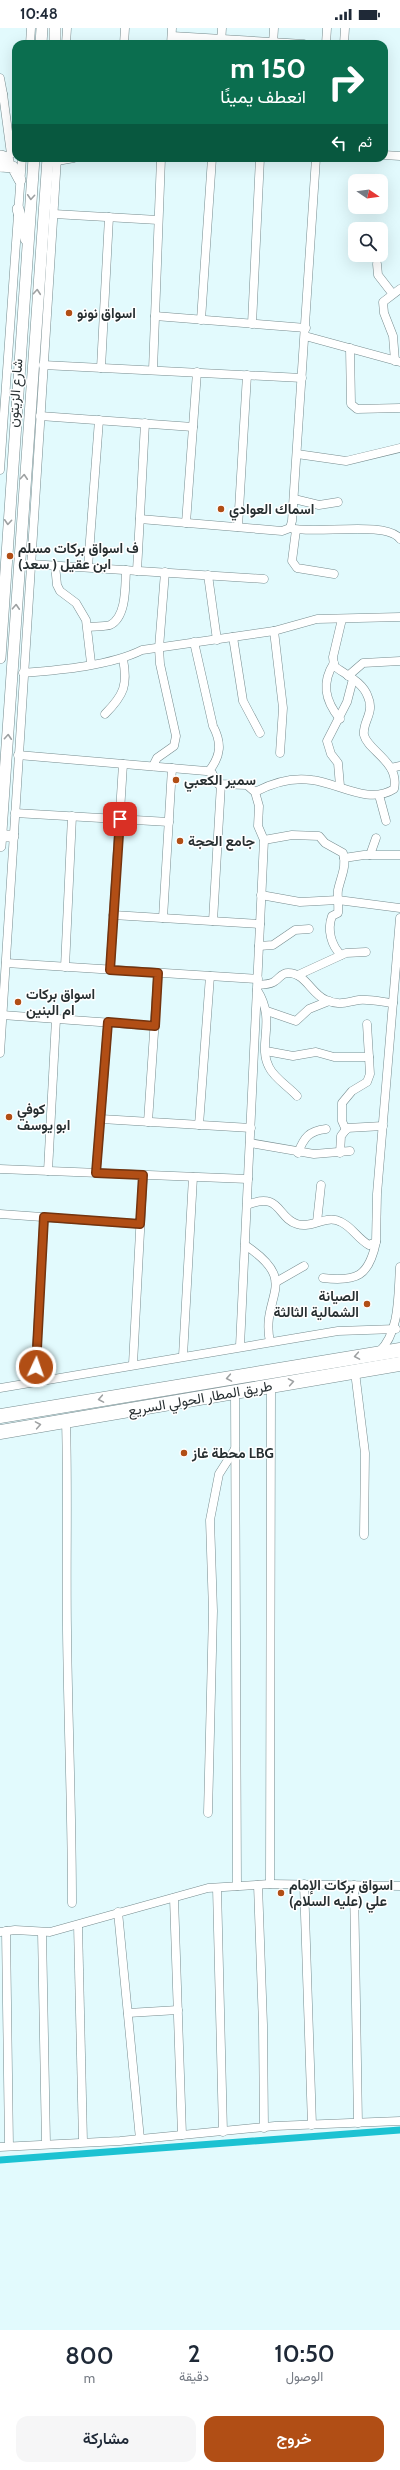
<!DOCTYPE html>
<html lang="ar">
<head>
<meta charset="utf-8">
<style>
  body { margin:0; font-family:Cabin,Vazirmatn,sans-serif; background:#f6f6f7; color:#1f2937; direction:rtl; height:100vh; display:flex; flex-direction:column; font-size:15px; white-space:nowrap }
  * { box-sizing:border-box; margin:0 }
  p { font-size:13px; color:#747a83 }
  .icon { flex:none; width:22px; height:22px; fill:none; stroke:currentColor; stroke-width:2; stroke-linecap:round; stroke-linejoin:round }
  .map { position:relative; height:2302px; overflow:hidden; direction:ltr }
  .details { display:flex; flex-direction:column; background:#fff; flex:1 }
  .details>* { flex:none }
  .guide { position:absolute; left:12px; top:12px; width:376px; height:122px; border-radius:12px; box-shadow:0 4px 16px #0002; direction:rtl; background:#0b6e4f; color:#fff; overflow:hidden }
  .needle { width:26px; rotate:103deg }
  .controls { position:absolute; left:348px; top:146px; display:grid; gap:8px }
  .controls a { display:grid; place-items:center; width:40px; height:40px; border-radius:8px; background:#fff; box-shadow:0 4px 16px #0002; font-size:20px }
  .pin { position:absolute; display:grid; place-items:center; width:34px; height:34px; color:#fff; margin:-17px; border-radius:8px; box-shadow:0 2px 6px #0006 }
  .me { position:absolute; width:44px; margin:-22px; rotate:3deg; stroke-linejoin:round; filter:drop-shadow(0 0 3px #0008) }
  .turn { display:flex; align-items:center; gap:14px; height:84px; padding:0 16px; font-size:18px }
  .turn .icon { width:52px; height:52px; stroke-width:2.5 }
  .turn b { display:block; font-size:28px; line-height:34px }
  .then { display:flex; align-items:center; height:38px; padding:0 16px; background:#0003; gap:8px; font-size:15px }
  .eta { display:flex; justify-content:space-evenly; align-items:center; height:68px; text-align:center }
  .eta b { font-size:24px; font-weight:600; line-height:28px }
  .button { display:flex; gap:8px; margin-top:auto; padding:8px 16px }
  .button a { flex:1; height:46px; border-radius:12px; background:#b14e15; color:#fff; font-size:16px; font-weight:600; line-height:46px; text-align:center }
  .button a+a { background:#f6f6f7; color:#1f2937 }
  .status { display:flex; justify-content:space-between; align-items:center; height:28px; padding:0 20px; background:#fff; direction:ltr }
  .status svg { height:11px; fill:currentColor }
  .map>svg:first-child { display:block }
</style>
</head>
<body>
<div class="status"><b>10:48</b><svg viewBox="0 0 49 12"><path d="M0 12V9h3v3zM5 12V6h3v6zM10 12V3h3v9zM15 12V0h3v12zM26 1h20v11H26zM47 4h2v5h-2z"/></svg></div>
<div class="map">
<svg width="400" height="2302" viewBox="0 0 400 2302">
  <rect width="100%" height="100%" fill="#e2fafd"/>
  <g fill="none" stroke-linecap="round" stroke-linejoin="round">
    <path stroke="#1cc2d2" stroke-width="7" d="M0,2132L400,2102"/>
    <g stroke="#778c8f" stroke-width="9">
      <g id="street">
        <path d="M172,8L304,16"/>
        <path d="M221,15L222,0"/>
        <path d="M30,16L31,0"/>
        <path d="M66,16L67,0"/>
        <path d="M124,16L125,0"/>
        <path d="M171,16L172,0"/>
        <path d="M273,16L274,0"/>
        <path d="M326,16L327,0"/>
        <path d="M344,16L345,0"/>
        <path d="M0,50L3,66"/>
        <path d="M0,67L3,66L11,126"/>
        <path d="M384,127L400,128"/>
        <path d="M57,133L74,130"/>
        <path d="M54,186L158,192"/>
        <path d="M377,236L378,247L392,265"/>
        <path d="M155,288L306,300"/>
        <path d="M201,292L212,130"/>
        <path d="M252,296L260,130"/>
        <path d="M305,308L400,334"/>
        <path d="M350,320L351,376L357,381L400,380"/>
        <path d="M395,333L393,308L384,285L383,274L400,261"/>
        <path d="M43,337L302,350"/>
        <path d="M101,340L109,189"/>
        <path d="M153,342L161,130"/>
        <path d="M40,388L193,399"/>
        <path d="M297,426L346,433L400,420"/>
        <path d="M0,442L22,130"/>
        <path d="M294,471L319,477L338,474"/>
        <path d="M140,491L282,503L290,500L292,493L316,130"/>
        <path d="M186,495L197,344"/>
        <path d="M238,499L247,347"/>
        <path d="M290,500C313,507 387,492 400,511"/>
        <path d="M296,502L292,533L297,540L334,546"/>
        <path d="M30,536L264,551"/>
        <path d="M55,537L57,557L60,563L76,575L86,592L91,635"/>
        <path d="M88,539L99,392"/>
        <path d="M137,543L145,395"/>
        <path d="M208,547L217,612"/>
        <path d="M88,599C94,598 104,599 110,597C127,589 125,557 126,542"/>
        <path d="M274,603L283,680L280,725"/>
        <path d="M233,609L243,673L260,705"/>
        <path d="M194,614L213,698C222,715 221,728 209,743"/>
        <path d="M334,635C321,655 325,673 340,691"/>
        <path d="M23,645C59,642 110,638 142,622L274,603L317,591L400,589"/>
        <path d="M348,648L363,635L400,633"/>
        <path d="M105,686C124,667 128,657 123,631"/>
        <path d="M18,727L206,743L212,745L218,756L247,757L255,764L259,778L258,798L264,812L240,1318"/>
        <path d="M153,738L157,730L174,718L176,708L160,636L159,620L165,544"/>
        <path d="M391,740L400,738"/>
        <path d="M340,758L338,735L331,726L327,713L347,674L353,651"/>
        <path d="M255,764C272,755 292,749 312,752C338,755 369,777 394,761C400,734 368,723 364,707C362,694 375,685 368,669C363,654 346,647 334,638L333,629L342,591"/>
        <path d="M379,767L386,793"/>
        <path d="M15,785L169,794"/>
        <path d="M264,812L292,807L319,808L325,815L343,825C347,839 341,848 338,862C337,870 339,877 338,885L332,888C327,902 331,917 341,927"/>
        <path d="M370,827L376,810"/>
        <path d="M344,830L364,827H400"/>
        <path d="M261,867L300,874L338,872L400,880"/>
        <path d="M113,887L260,896"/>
        <path d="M163,890L172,740"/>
        <path d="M213,893L221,756"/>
        <path d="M259,918L273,917L295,902L309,901"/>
        <path d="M6,935L258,951"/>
        <path d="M65,939L72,788"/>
        <path d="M110,942L123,736"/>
        <path d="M298,947L346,925L366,924"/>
        <path d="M258,957C263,956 271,957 275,953C280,950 281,945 288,945C306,945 311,966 326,972C339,978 347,974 359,972C370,971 382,974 393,975"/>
        <path d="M257,962C277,993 257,1016 269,1039C274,1050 289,1059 297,1068"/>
        <path d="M267,983L296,993L309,981L329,973"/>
        <path d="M2,987L155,998"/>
        <path d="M266,1023L293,1028L316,1024L334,1029H369"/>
        <path d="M0,1025L57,130"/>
        <path d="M101,1091L251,1100"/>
        <path d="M148,1094L158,945"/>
        <path d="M199,1097L210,948"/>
        <path d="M346,1102L342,1093V1075L352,1063L367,1054L370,1046L367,996"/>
        <path d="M250,1115L314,1126L350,1123"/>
        <path d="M298,1125C304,1109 309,1103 326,1101"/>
        <path d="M340,1125L341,1108L347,1100L383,1098"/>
        <path d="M0,1141L248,1151"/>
        <path d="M48,1143L56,991"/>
        <path d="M96,1145L108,994"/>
        <path d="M247,1177C281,1163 277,1190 297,1196C312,1201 326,1186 341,1194C352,1199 358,1211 369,1217L376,1214L377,1166L400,890"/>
        <path d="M0,1186L140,1196"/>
        <path d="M317,1194L321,1157"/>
        <path d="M245,1217C302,1255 260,1267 270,1314"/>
        <path d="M323,1250C357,1254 369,1248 376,1214"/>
        <path d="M276,1254L304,1238"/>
        <path d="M379,1324C400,1304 398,1268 400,1239"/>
        <path d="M183,1328L193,1149"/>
        <path d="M133,1336L143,1147"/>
        <path d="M355,1344L365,1425L364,1507"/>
        <path d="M35,1353L44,1189"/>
        <path d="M0,1360L338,1303L396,1301"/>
        <path d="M235,1364L237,1858"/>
        <path d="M66,1393C68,1462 66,1532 67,1602C68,1693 72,1784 72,1875"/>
        <path d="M208,1785L213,1583L210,1492L219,1446L235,1421"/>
        <path d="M270,1856L271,1358"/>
        <path d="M304,1856L312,2097"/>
        <path d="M258,1857L263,1997L264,2100"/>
        <path d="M354,1857L358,2095"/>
        <path d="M217,1860L223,2104"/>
        <path d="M174,1870L182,2107"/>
        <path d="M118,1884L140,2111"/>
        <path d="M78,1897L83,2114"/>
        <path d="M6,1903L9,2118"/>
        <path d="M0,1904L15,1902L50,1904L208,1860L270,1856L400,1858"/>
        <path d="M42,1904L46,2116"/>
        <path d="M128,1985L178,1982"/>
        <path d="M0,2119L120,2113L275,2098L400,2093"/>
      </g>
    </g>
    <g stroke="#778c8f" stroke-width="12">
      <g id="secondary">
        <path d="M41,16L42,0"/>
        <path d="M55,16V0"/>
        <path d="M0,138L13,139L20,152"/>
        <path d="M1,138L8,133L7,130L1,128"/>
        <path d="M18,181L26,211"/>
        <path d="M0,630L34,130"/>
        <path d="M1,808H13"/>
        <path d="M0,818L48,130"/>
      </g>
    </g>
    <g stroke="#778c8f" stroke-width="15">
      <g id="highway">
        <path d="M0,1388L400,1322"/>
        <path d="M0,1404L400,1336"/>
      </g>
    </g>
    <use href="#street" stroke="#fff" stroke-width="8"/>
    <use href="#secondary" stroke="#fff" stroke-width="11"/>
    <use href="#highway" stroke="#fff" stroke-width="14"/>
  </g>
  <defs><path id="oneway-chevron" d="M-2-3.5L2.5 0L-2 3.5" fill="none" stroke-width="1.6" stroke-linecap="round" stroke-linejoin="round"/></defs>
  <g stroke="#9ea1a2">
    <use href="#oneway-chevron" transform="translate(31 169) rotate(94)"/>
    <use href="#oneway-chevron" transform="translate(37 264) rotate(-85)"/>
    <use href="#oneway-chevron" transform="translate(24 449) rotate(-86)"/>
    <use href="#oneway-chevron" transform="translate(8 494) rotate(94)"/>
    <use href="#oneway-chevron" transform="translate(16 579) rotate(-87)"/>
    <use href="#oneway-chevron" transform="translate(8 709) rotate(-86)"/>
    <use href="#oneway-chevron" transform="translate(357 1328) rotate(170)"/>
    <use href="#oneway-chevron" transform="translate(229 1350) rotate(170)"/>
    <use href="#oneway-chevron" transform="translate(291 1354) rotate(-10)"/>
    <use href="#oneway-chevron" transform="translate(101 1371) rotate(170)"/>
    <use href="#oneway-chevron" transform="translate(38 1397) rotate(-10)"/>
  </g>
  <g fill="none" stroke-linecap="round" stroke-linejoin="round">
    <g stroke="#73330e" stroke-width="10">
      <path id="route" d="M36,1339L44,1189L140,1196L143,1147L96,1145L108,994L155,998L158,945L110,942L120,791"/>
    </g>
    <use href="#route" stroke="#b14e15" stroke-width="7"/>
  </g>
  <g fill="#b14e15" stroke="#fff" stroke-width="1.5">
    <circle cx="69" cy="285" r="4"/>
    <circle cx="221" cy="481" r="4"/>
    <circle cx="10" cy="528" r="4"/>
    <circle cx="176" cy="752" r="4"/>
    <circle cx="180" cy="813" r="4"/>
    <circle cx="18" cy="974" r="4"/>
    <circle cx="9" cy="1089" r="4"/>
    <circle cx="367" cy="1276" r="4"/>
    <circle cx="184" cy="1425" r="4"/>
    <circle cx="281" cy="1865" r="4"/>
  </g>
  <g text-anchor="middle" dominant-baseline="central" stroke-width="3" stroke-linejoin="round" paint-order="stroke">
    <g font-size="14" font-weight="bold" fill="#272f31" stroke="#fff" text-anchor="start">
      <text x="77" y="285">اسواق نونو</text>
      <text x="229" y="481">اسماك العوادي</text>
      <text x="18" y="520">ف اسواق بركات مسلم<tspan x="18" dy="16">ابن عقيل ( سعد)</tspan></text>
      <text x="184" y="752">سمير الكعبي</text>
      <text x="188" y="813">جامع الحجة</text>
      <text x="26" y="966">اسواق بركات<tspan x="26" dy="16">ام البنين</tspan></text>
      <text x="17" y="1081">كوفي<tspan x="17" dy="16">ابو يوسف</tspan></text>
      <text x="359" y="1268" text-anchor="end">الصيانة<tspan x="359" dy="16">الشمالية الثالثة</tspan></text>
      <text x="192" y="1425">محطة غاز LBG</text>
      <text x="289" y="1857">اسواق بركات الإمام<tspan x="289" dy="16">علي (عليه السلام)</tspan></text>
    </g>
    <g font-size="14" fill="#272f31" stroke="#fff">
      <text transform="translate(15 365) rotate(-86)">شارع الزيتون</text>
      <text transform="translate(200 1370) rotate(-10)">طريق المطار الحولي السريع</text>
    </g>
  </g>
</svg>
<div class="controls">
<a><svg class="needle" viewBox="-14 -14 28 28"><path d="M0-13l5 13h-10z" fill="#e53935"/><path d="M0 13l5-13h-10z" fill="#747a83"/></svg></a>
<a><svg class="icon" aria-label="search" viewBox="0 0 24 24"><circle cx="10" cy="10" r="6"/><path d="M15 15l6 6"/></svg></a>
</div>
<div class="pin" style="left:120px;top:791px;background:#d93025"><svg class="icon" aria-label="arrive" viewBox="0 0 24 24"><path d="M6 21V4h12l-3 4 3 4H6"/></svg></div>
<svg class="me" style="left:36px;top:1339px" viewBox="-20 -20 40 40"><circle r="17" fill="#b14e15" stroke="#fff" stroke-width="3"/><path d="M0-11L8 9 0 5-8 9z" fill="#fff"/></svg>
<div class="guide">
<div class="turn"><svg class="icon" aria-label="right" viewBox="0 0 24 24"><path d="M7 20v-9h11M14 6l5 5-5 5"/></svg><div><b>150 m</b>انعطف يمينًا</div></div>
<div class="then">ثم<svg class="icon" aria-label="left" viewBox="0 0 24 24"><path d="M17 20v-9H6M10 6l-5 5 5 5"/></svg></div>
</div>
</div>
<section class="details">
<div class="eta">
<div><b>10:50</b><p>الوصول</p></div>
<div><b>2</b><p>دقيقة</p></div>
<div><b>800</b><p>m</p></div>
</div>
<div class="button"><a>خروج</a><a>مشاركة</a></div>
</section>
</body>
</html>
